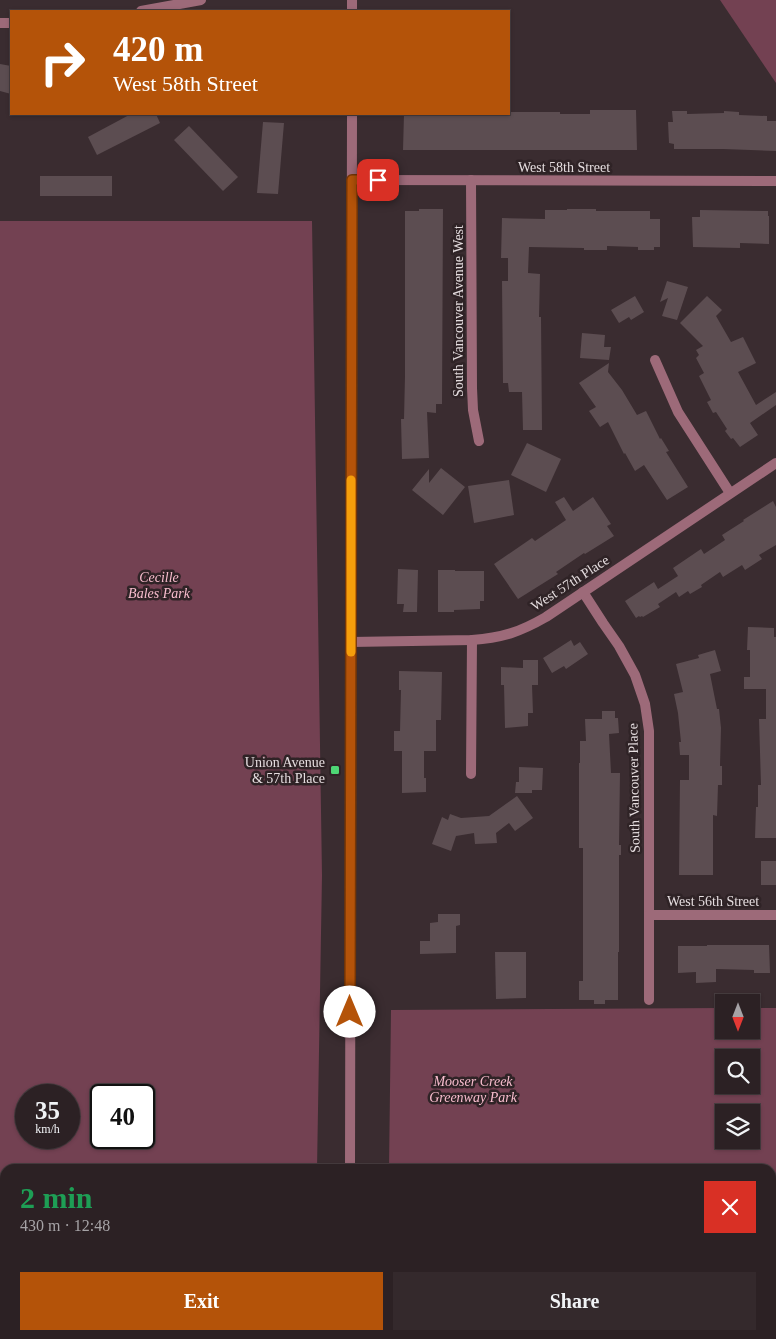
<!DOCTYPE html>
<html lang="en">
<head>
<meta charset="utf-8">
<style>
  body { margin:0; font-family:"Times New Roman",serif; background:#34292c; color:#f1f3f6; height:100vh; display:flex; flex-direction:column; font-size:19px; white-space:nowrap }
  * { box-sizing:border-box; margin:0 }
  p { font-size:16px; color:#a6a3a6 }
  .icon { flex:none; width:28px; height:28px; fill:none; stroke:currentColor; stroke-width:2; stroke-linecap:round; stroke-linejoin:round }
  .map { position:relative; flex:1; overflow:hidden }
  .side { position:absolute; left:0px; top:1164px; width:776px; height:176px; display:flex; flex-direction:column; background:#2c2124; border-radius:15px 15px 0 0; box-shadow:0 1px 4px #0004,0 0 0 1px #483e41 }
  .side>* { flex:none }
  .guide { position:absolute; left:10px; top:10px; width:500px; height:105px; border-radius:0px; box-shadow:0 1px 4px #0004,0 0 0 1px #483e41; background:#b45309; color:#fff; overflow:hidden }
  .needle { width:32px; rotate:180deg }
  .buttons { position:absolute; left:715px; top:994px; display:grid; gap:10px }
  .buttons a { display:grid; place-items:center; width:45px; height:45px; border-radius:0px; background:#2c2124; box-shadow:0 1px 4px #0004,0 0 0 1px #483e41; font-size:25px }
  .speed { position:absolute; left:15px; top:1084px; display:flex; gap:10px; font-size:25px; font-weight:700; text-align:center }
  .speed>* { display:grid; place-content:center; width:65px; height:65px; border-radius:50%; background:#2c2124; box-shadow:0 1px 4px #0004,0 0 0 1px #483e41; line-height:1 }
  .speed small { font-size:12px; font-weight:400 }
  .speed .limit { border:2px solid #111; border-radius:8px; background:#fff; color:#111 }
  .pin { position:absolute; display:grid; place-items:center; width:42px; height:42px; color:#fff; margin:-21px; border-radius:10px; box-shadow:0 2px 8px #0006 }
  .me { position:absolute; width:55px; margin:-28px; rotate:0deg; stroke-linejoin:round; filter:drop-shadow(0 0 4px #0008) }
  .turn { display:flex; align-items:center; gap:18px; height:105px; padding:0 20px; font-size:22px }
  .turn .icon { width:65px; height:65px; stroke-width:2.5 }
  .turn b { display:block; font-size:35px; line-height:42px }
  .round { display:grid; place-items:center; flex:none; width:52px; height:52px; border-radius:0px; background:#34292c }
  .head { display:flex; align-items:center; justify-content:space-between; height:85px; padding:0 20px }
  h1 { font-size:30px; font-weight:700; line-height:38px; color:#1e9e55 }
  .cta { display:flex; gap:10px; margin-top:auto; padding:10px 20px }
  .cta a { flex:1; height:58px; border-radius:0px; background:#b45309; color:#fff; font-size:20px; font-weight:700; line-height:58px; text-align:center }
  .cta a+a { background:#34292c; color:#f1f3f6 }
  .map>svg:first-child { display:block }
</style>
</head>
<body>
<div class="map">
<svg width="776" height="1339" viewBox="0 0 776 1339">
  <rect width="100%" height="100%" fill="#3a2c30"/>
  <g fill="#734152" fill-rule="evenodd">
    <path d="M720,0H776V83Z"/>
    <path d="M0,221H312L322,875L317,1169H5V1335H314V1339H0ZM26,1095H69V1138H26ZM101,1095H144V1138H101Z"/>
    <path d="M724,1008V1030H751V1008H776V1339H388V1335H771V1169H389L391,1010ZM724,1058H751V1085H724ZM751,1112V1140H724V1112Z"/>
  </g>
  <g fill="#5c4d51">
    <path d="M0,64L11,66V94L0,91Z"/>
    <path d="M590,110H636L637,150H403L404,114H509V112H560V114H590Z"/>
    <path d="M672,111H687V114L724,113V111L739,112V115L767,116V121H776V151L723,149H674V144L669,143L668,122H673Z"/>
    <path d="M131,114H156L160,123L97,155L88,137Z"/>
    <path d="M263,122L284,123L278,194L257,193Z"/>
    <path d="M189,126L238,177L223,191L174,140Z"/>
    <rect x="40" y="176" width="72" height="20"/>
    <path d="M419,209H443L442,404H436V413L427,412L429,458L402,459L401,419H404L405,376V211H419Z"/>
    <path d="M567,209H596V211H650V219H660V247H654V250H638V247L607,246V250H584V248L529,247L528,273L540,274L539,317H541L542,430H523L522,392H509L508,383H503L502,281H508V258H501L502,218L545,219V210H567Z"/>
    <path d="M700,210L768,211V216H769V244L740,243V248L693,247L692,217H700Z"/>
    <path d="M667,281L688,287L677,320L662,316L668,298L660,302Z"/>
    <path d="M635,296L644,312L631,320L629,317L619,323L611,310Z"/>
    <path d="M707,296L722,310L716,316L731,342L743,337L756,363L738,372L756,405L776,392V405L750,423L758,435L740,447L733,438L731,439L725,431L727,429L716,412L713,413L707,402L711,400L699,376L704,373L696,358L699,355L696,350L703,346L680,323Z"/>
    <path d="M582,333L605,335L604,347H611L609,360L580,358Z"/>
    <path d="M609,363L608,372L622,390L637,415L646,411L660,439L661,438L669,451L666,452L688,487L667,500L644,465L635,471L625,453L624,454L608,422L600,427L589,411L596,407L579,383Z"/>
    <path d="M527,443L561,459L546,492L511,475Z"/>
    <path d="M441,468L465,487L443,515L412,490L429,469V483Z"/>
    <path d="M509,480L514,515L474,523L468,486Z"/>
    <path d="M564,497L573,511L593,497L611,524L607,526L614,536L585,554L584,553L556,572L558,574L518,599L494,564L532,538L535,541L566,520L555,502Z"/>
    <path d="M773,501L776,507V545L759,555L762,559L745,570L742,565L723,577L720,572L701,585L702,587L690,594L688,591L679,597L676,592L658,604L660,607L643,617L642,616L640,617L639,616L636,618L625,601L654,582L658,589L678,576L673,568L701,549L704,554L725,540L722,535L744,521L743,520Z"/>
    <path d="M398,569L418,570L417,612H403L404,604H397Z"/>
    <path d="M438,570H455V571H484V601H480V609L454,610V612H438Z"/>
    <path d="M748,627L774,628V637H776V838H755L756,807H758V785H761L759,719H766V689H744V677H750V650H747Z"/>
    <path d="M571,640L574,646L580,642L588,654L566,669L564,666L552,673L543,658Z"/>
    <path d="M715,650L721,671L710,674L717,709H719L721,728L720,766H722V785H718L717,816L713,815V875H679L680,780H689V755H680L679,742H681L678,713L674,694L683,692L676,664L699,658L698,655Z"/>
    <path d="M523,660H538V685H532L533,713H528V726L505,728L504,685H501V667L523,668Z"/>
    <path d="M399,671L442,672L441,720H436V751H424V778H426V792L402,793V751H394V731H400L401,690H399Z"/>
    <path d="M602,711H615V718H618L619,733L609,734L611,773H620L619,845H621V855H619V952H618V1000H605V1004H594V1000H579V981H583V848H579V763H580V741H586L585,719H602Z"/>
    <path d="M519,767L543,768L542,790H532V793H515L516,782H519Z"/>
    <path d="M517,796L533,818L515,831L509,823L496,833L497,843L475,844L474,833L456,836L451,851L432,844L442,817L448,820L450,814L461,818L489,816Z"/>
    <rect x="761" y="861" width="15" height="24"/>
    <path d="M438,914H460V925L456,926V953L420,954V941H430V923L438,922Z"/>
    <path d="M707,945H769L770,973H754V970L716,969V982L696,983V972L678,973V946H707Z"/>
    <path d="M495,952H526V998L496,999Z"/>
  </g>
  <g fill="none" stroke-linecap="round" stroke-linejoin="round">
    <g stroke="#9d6a79" stroke-width="10">
      <path d="M141,11L201,0"/>
      <path d="M0,23H11"/>
      <path d="M352,180L776,181"/>
      <path d="M471,180L472,388L473,410L479,441"/>
      <path d="M655,360L678,412L730,493"/>
      <path d="M583,592L603,623L619,646L635,675L645,704L649,731V1000"/>
      <path d="M351,642L472,640C502,638 520,632 546,617L776,463"/>
      <path d="M471,774L472,640"/>
      <path d="M649,915H776"/>
    </g>
    <g stroke="#9d6a79" stroke-width="10">
      <path d="M352,0V11"/>
      <path d="M350,1169L352,114"/>
      <path d="M349,1339V1335"/>
    </g>
  </g>
  <g fill="none" stroke-linecap="round" stroke-linejoin="round">
    <g stroke="#753606" stroke-width="12">
      <path id="route" d="M350,1012L352,180H378"/>
    </g>
    <use href="#route" stroke="#b45309" stroke-width="9"/>
    <path stroke="#f59e0b" stroke-width="9" d="M351,652V480"/>
  </g>
  <rect fill="#4ed675" stroke="#2f2326" stroke-width="2" x="330" y="765" width="10" height="10" rx="2.5"/>
  <g text-anchor="middle" dominant-baseline="central" stroke-width="5" stroke-linejoin="round" paint-order="stroke">
    <g font-size="14" fill="#e5dddf" stroke="#2f2326">
      <text x="564" y="167">West 58th Street</text>
      <text transform="translate(458 311) rotate(-90)">South Vancouver Avenue West</text>
      <text transform="translate(570 583) rotate(-33)">West 57th Place</text>
      <text transform="translate(634 788) rotate(-91)">South Vancouver Place</text>
      <text x="713" y="901">West 56th Street</text>
    </g>
    <g font-size="14" font-style="italic" fill="#f9bdce" stroke="#2f2326">
      <text x="159" y="577">Cecille<tspan x="159" dy="16">Bales Park</tspan></text>
      <text x="473" y="1081">Mooser Creek<tspan x="473" dy="16">Greenway Park</tspan></text>
    </g>
    <g font-size="14" fill="#e5dddf" stroke="#2f2326" text-anchor="end">
      <text x="325" y="762">Union Avenue<tspan x="325" dy="16">&amp; 57th Place</tspan></text>
    </g>
  </g>
</svg>
<div class="buttons">
<a><svg class="needle" viewBox="-14 -14 28 28"><path d="M0-13l5 13h-10z" fill="#e53935"/><path d="M0 13l5-13h-10z" fill="#a6a3a6"/></svg></a>
<a><svg class="icon" aria-label="search" viewBox="0 0 24 24"><circle cx="10" cy="10" r="6"/><path d="M15 15l6 6"/></svg></a>
<a><svg class="icon" aria-label="layers" viewBox="0 0 24 24"><path d="M12 4l9 5-9 5-9-5zM3 14l9 5 9-5"/></svg></a>
</div>
<div class="speed"><div>35<small>km/h</small></div><div class="limit">40</div></div>
<div class="pin" style="left:378px;top:180px;background:#d93025"><svg class="icon" aria-label="arrive" viewBox="0 0 24 24"><path d="M6 21V4h12l-3 4 3 4H6"/></svg></div>
<svg class="me" style="left:350px;top:1012px" viewBox="-20 -20 40 40"><circle r="19" fill="#fff"/><path d="M0-13L10 11 0 6-10 11z" fill="#b45309"/></svg>
<div class="guide">
<div class="turn"><svg class="icon" aria-label="right" viewBox="0 0 24 24"><path d="M7 20v-9h11M14 6l5 5-5 5"/></svg><div><b>420 m</b>West 58th Street</div></div>
</div>
<section class="side">
<div class="head"><div><h1>2 min</h1><p>430 m · 12:48</p></div><a class="round" style="background:#d93025;color:#fff"><svg class="icon" aria-label="close" viewBox="0 0 24 24"><path d="M6 6l12 12M18 6L6 18"/></svg></a></div>
<div class="cta"><a>Exit</a><a>Share</a></div>
</section>
</div>
</body>
</html>
